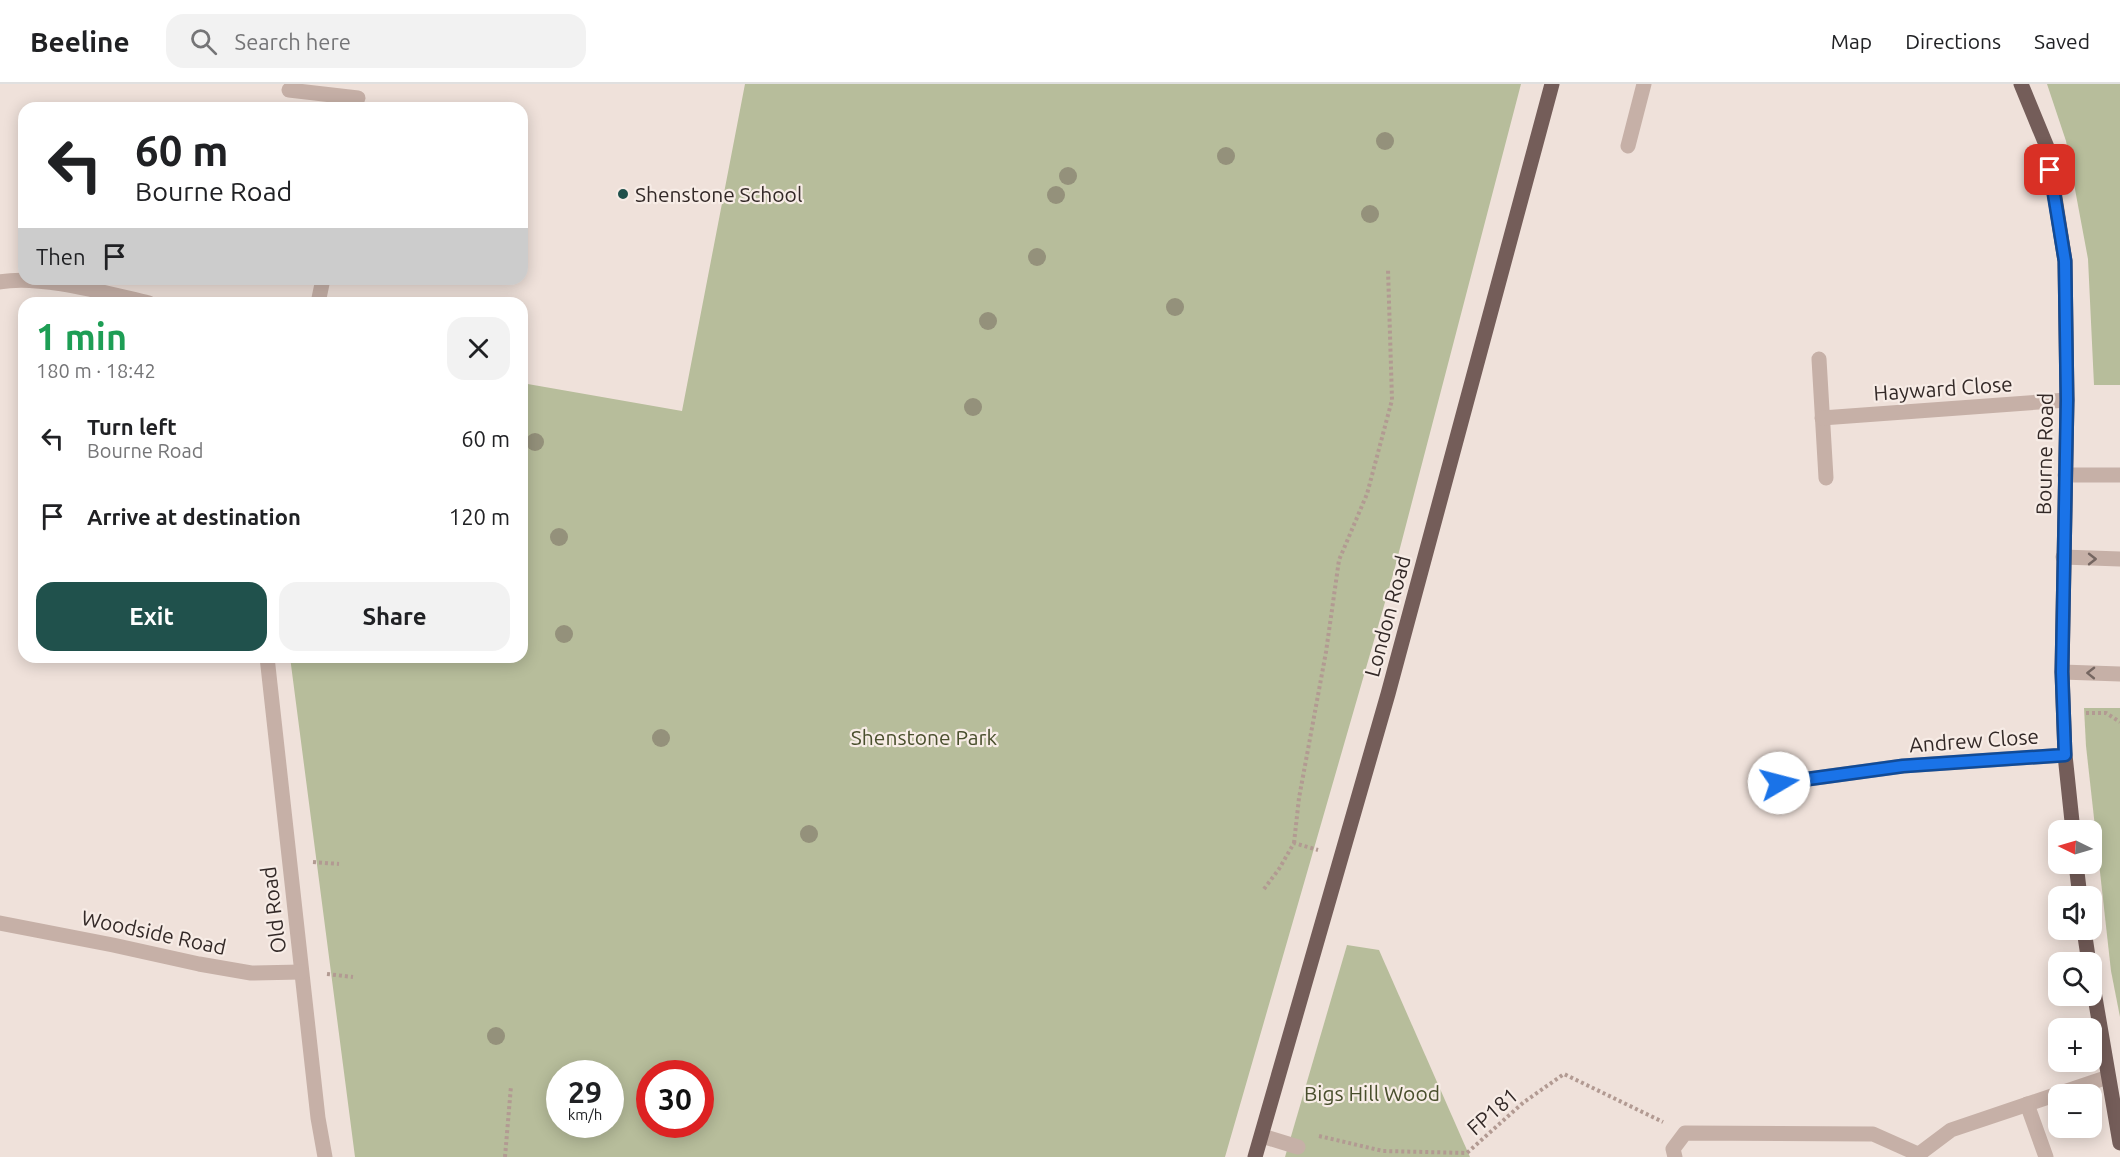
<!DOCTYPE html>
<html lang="en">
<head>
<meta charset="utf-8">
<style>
  body { margin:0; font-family:Ubuntu,sans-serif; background:#f2f2f2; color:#202124; height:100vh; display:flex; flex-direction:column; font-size:22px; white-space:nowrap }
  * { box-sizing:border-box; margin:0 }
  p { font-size:20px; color:#757577 }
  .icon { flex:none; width:33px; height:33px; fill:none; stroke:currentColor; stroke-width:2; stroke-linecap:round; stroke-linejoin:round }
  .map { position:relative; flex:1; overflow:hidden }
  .drawer { position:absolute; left:18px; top:213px; width:510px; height:366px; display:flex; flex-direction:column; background:#fff; border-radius:18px; box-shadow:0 3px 15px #0003 }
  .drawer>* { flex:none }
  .top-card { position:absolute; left:18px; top:18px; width:510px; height:183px; border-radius:18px; box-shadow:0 3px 15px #0003; background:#fff; color:#202124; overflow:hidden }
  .needle { width:39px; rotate:275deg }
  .tools { position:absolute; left:2048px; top:736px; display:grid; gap:12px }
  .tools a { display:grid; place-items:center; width:54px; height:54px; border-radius:12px; background:#fff; box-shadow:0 3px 15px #0003; font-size:30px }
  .speed { position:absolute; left:546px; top:976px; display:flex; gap:12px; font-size:30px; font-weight:700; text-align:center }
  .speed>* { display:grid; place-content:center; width:78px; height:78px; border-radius:50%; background:#fff; box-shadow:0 3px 15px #0003; line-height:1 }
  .speed small { font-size:15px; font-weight:400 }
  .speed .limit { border:9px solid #d22; background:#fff; color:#111 }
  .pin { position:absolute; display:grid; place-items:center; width:51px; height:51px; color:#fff; margin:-26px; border-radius:12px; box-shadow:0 3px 9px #0006 }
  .me { position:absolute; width:66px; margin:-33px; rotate:82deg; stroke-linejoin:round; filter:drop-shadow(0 0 4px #0008) }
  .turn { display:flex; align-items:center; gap:21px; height:126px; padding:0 18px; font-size:27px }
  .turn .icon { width:78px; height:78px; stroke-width:2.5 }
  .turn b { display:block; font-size:42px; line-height:51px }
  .then { display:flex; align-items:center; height:57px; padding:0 18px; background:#0003; gap:12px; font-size:22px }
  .round { display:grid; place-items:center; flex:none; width:63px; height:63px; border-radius:18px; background:#f2f2f2 }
  .summary { display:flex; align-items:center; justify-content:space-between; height:102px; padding:0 18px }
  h1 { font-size:36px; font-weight:600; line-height:45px; color:#1e9e55 }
  .action { display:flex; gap:12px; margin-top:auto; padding:12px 18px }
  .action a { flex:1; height:69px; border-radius:18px; background:#20514c; color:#fff; font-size:24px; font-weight:600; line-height:69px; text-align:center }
  .action a+a { background:#f2f2f2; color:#202124 }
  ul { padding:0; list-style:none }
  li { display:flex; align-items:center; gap:18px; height:78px; padding:0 18px }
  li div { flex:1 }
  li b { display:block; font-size:22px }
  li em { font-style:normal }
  header { display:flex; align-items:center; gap:36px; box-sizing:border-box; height:84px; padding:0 30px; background:#fff; border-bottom:2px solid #e0e0e0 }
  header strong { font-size:28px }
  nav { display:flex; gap:33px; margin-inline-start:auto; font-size:21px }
  .search { width:420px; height:54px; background:#f2f2f2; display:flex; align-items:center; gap:15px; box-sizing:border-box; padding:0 21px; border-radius:18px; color:#757577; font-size:22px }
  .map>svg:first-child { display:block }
</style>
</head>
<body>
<header>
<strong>Beeline</strong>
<div class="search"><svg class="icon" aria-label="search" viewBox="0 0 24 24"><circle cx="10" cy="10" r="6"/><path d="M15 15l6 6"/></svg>Search here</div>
<nav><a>Map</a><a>Directions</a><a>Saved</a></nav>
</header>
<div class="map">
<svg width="2120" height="1073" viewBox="0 0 2120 1073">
  <rect width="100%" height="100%" fill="#efe1da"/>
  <g fill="#b7bd9b" fill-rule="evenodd">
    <path d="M745,0H1521L1394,487L1225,1073H355L290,573H522V299L682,327ZM560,990H610V1041H560ZM650,990H700V1041H650Z"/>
    <path d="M2047,0H2120V301H2094L2088,175L2066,57Z"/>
    <path d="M2084,624H2120V933L2111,887L2086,662Z"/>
    <path d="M1347,861L1379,866L1470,1073H1285Z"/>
  </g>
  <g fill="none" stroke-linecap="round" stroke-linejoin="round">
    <g stroke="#b29a92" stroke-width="4" stroke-dasharray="3 3" stroke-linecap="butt">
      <path d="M2086,629H2106L2120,638"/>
      <path d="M1294,759L1299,714L1326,568L1339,476L1367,410L1392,316L1388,185"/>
      <path d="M313,778L339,780"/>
      <path d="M1264,805L1279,785L1294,759L1318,766"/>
      <path d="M327,890L353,893"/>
      <path d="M1319,1052L1383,1067L1467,1069L1524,1018L1564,990L1663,1038"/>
      <path d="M505,1073L511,1002"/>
    </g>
    <g stroke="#c6b0a7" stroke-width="15">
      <path d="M289,6L358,14"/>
      <path d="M1628,62L1644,0"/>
      <path d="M0,198C39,190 109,210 149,219"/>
      <path d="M318,219L323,195"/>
      <path d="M1819,275L1826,394"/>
      <path d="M1822,334L2067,316"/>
      <path d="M2065,391H2120"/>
      <path d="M2063,473L2120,475"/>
      <path d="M267,573L318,1034L325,1073"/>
      <path d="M2062,588L2120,590"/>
      <path d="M1779,699L1903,682L2065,671"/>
      <path d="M0,839L113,861L199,880L251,889L301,888"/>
      <path d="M2027,1020L2046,1073"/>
      <path d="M1262,1052L1298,1063"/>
      <path d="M1675,1073L1673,1065L1685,1049L1873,1050L1918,1070"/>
      <path d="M1915,1073L1951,1046L2108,993"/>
    </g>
    <g stroke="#745d59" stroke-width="15">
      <path d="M2021,0L2047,63L2065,177L2067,316L2062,588L2065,671L2073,747"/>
      <path d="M2076,780L2080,813"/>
      <path d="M2084,846L2089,879"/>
      <path d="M2091,890L2120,1059"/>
      <path d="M1255,1073L1388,610L1552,0"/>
    </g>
  </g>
  <g fill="#94917b">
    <circle cx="1385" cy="57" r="9"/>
    <circle cx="1226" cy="72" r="9"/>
    <circle cx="1068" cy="92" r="9"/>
    <circle cx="1056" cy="111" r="9"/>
    <circle cx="1370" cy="130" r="9"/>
    <circle cx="1037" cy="173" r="9"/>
    <circle cx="1175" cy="223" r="9"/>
    <circle cx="988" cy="237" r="9"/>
    <circle cx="973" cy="323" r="9"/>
    <circle cx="535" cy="358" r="9"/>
    <circle cx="559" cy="453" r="9"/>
    <circle cx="564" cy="550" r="9"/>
    <circle cx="661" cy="654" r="9"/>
    <circle cx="809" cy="750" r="9"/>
    <circle cx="496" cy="952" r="9"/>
  </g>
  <defs><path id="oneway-chevron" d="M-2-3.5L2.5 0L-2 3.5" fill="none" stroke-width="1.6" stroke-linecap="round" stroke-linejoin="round" transform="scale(1.5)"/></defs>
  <g stroke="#756661">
    <use href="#oneway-chevron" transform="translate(2092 475)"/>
    <use href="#oneway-chevron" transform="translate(2091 589) rotate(-179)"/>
  </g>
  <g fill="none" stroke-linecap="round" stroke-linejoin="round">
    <g stroke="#114b97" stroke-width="15">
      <path id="route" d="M1779,699L1903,682L2065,671L2062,588L2067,316L2065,177L2050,86"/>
    </g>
    <use href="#route" stroke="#1a73e8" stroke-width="10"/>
  </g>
  <circle fill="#20514c" stroke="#f7ece6" stroke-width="2" cx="623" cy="110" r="6"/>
  <g text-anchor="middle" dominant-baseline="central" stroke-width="4.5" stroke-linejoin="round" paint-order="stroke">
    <g font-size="21" fill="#332927" stroke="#f7ece6" text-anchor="start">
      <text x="635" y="110">Shenstone School</text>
    </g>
    <g font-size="21" fill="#332927" stroke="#f7ece6">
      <text transform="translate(1943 304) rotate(-4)">Hayward Close</text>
      <text transform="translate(2044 370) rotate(-89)">Bourne Road</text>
      <text transform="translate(1387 532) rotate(-75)">London Road</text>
      <text transform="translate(1974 656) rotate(-4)">Andrew Close</text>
      <text transform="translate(273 826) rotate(-97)">Old Road</text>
      <text transform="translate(154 848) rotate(12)">Woodside Road</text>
      <text transform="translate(1492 1027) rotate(-41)">FP181</text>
    </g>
    <g font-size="21" fill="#494f2d" stroke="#f7ece6">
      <text x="924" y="653">Shenstone Park</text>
      <text x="1372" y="1009">Bigs Hill Wood</text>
    </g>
  </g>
</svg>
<div class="tools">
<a><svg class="needle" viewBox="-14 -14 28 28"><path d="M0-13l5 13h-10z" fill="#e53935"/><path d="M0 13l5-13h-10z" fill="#757577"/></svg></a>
<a><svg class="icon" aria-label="sound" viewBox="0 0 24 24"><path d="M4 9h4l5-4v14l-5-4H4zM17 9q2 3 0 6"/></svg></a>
<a><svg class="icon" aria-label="search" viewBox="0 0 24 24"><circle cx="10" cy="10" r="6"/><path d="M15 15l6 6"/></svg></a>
<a>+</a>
<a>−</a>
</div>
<div class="speed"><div>29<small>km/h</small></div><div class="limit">30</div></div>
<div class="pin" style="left:2050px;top:86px;background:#d93025"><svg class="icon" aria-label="arrive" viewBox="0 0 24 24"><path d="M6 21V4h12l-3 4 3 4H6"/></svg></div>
<svg class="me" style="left:1779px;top:699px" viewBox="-20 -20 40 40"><circle r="19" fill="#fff"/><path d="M0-13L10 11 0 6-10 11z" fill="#1a73e8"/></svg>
<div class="top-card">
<div class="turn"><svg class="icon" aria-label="left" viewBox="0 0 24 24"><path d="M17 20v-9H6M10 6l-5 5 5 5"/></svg><div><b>60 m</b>Bourne Road</div></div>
<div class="then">Then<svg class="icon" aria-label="arrive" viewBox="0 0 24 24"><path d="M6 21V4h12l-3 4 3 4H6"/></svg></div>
</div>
<section class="drawer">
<div class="summary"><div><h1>1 min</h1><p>180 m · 18:42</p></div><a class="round"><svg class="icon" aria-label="close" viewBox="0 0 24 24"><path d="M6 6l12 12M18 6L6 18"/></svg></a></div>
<ul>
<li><svg class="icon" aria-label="left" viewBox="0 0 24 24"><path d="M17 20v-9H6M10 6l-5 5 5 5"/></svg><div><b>Turn left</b><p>Bourne Road</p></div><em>60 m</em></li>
<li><svg class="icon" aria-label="arrive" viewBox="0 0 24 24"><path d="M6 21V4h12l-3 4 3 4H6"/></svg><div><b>Arrive at destination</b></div><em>120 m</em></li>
</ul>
<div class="action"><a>Exit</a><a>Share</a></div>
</section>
</div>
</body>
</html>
